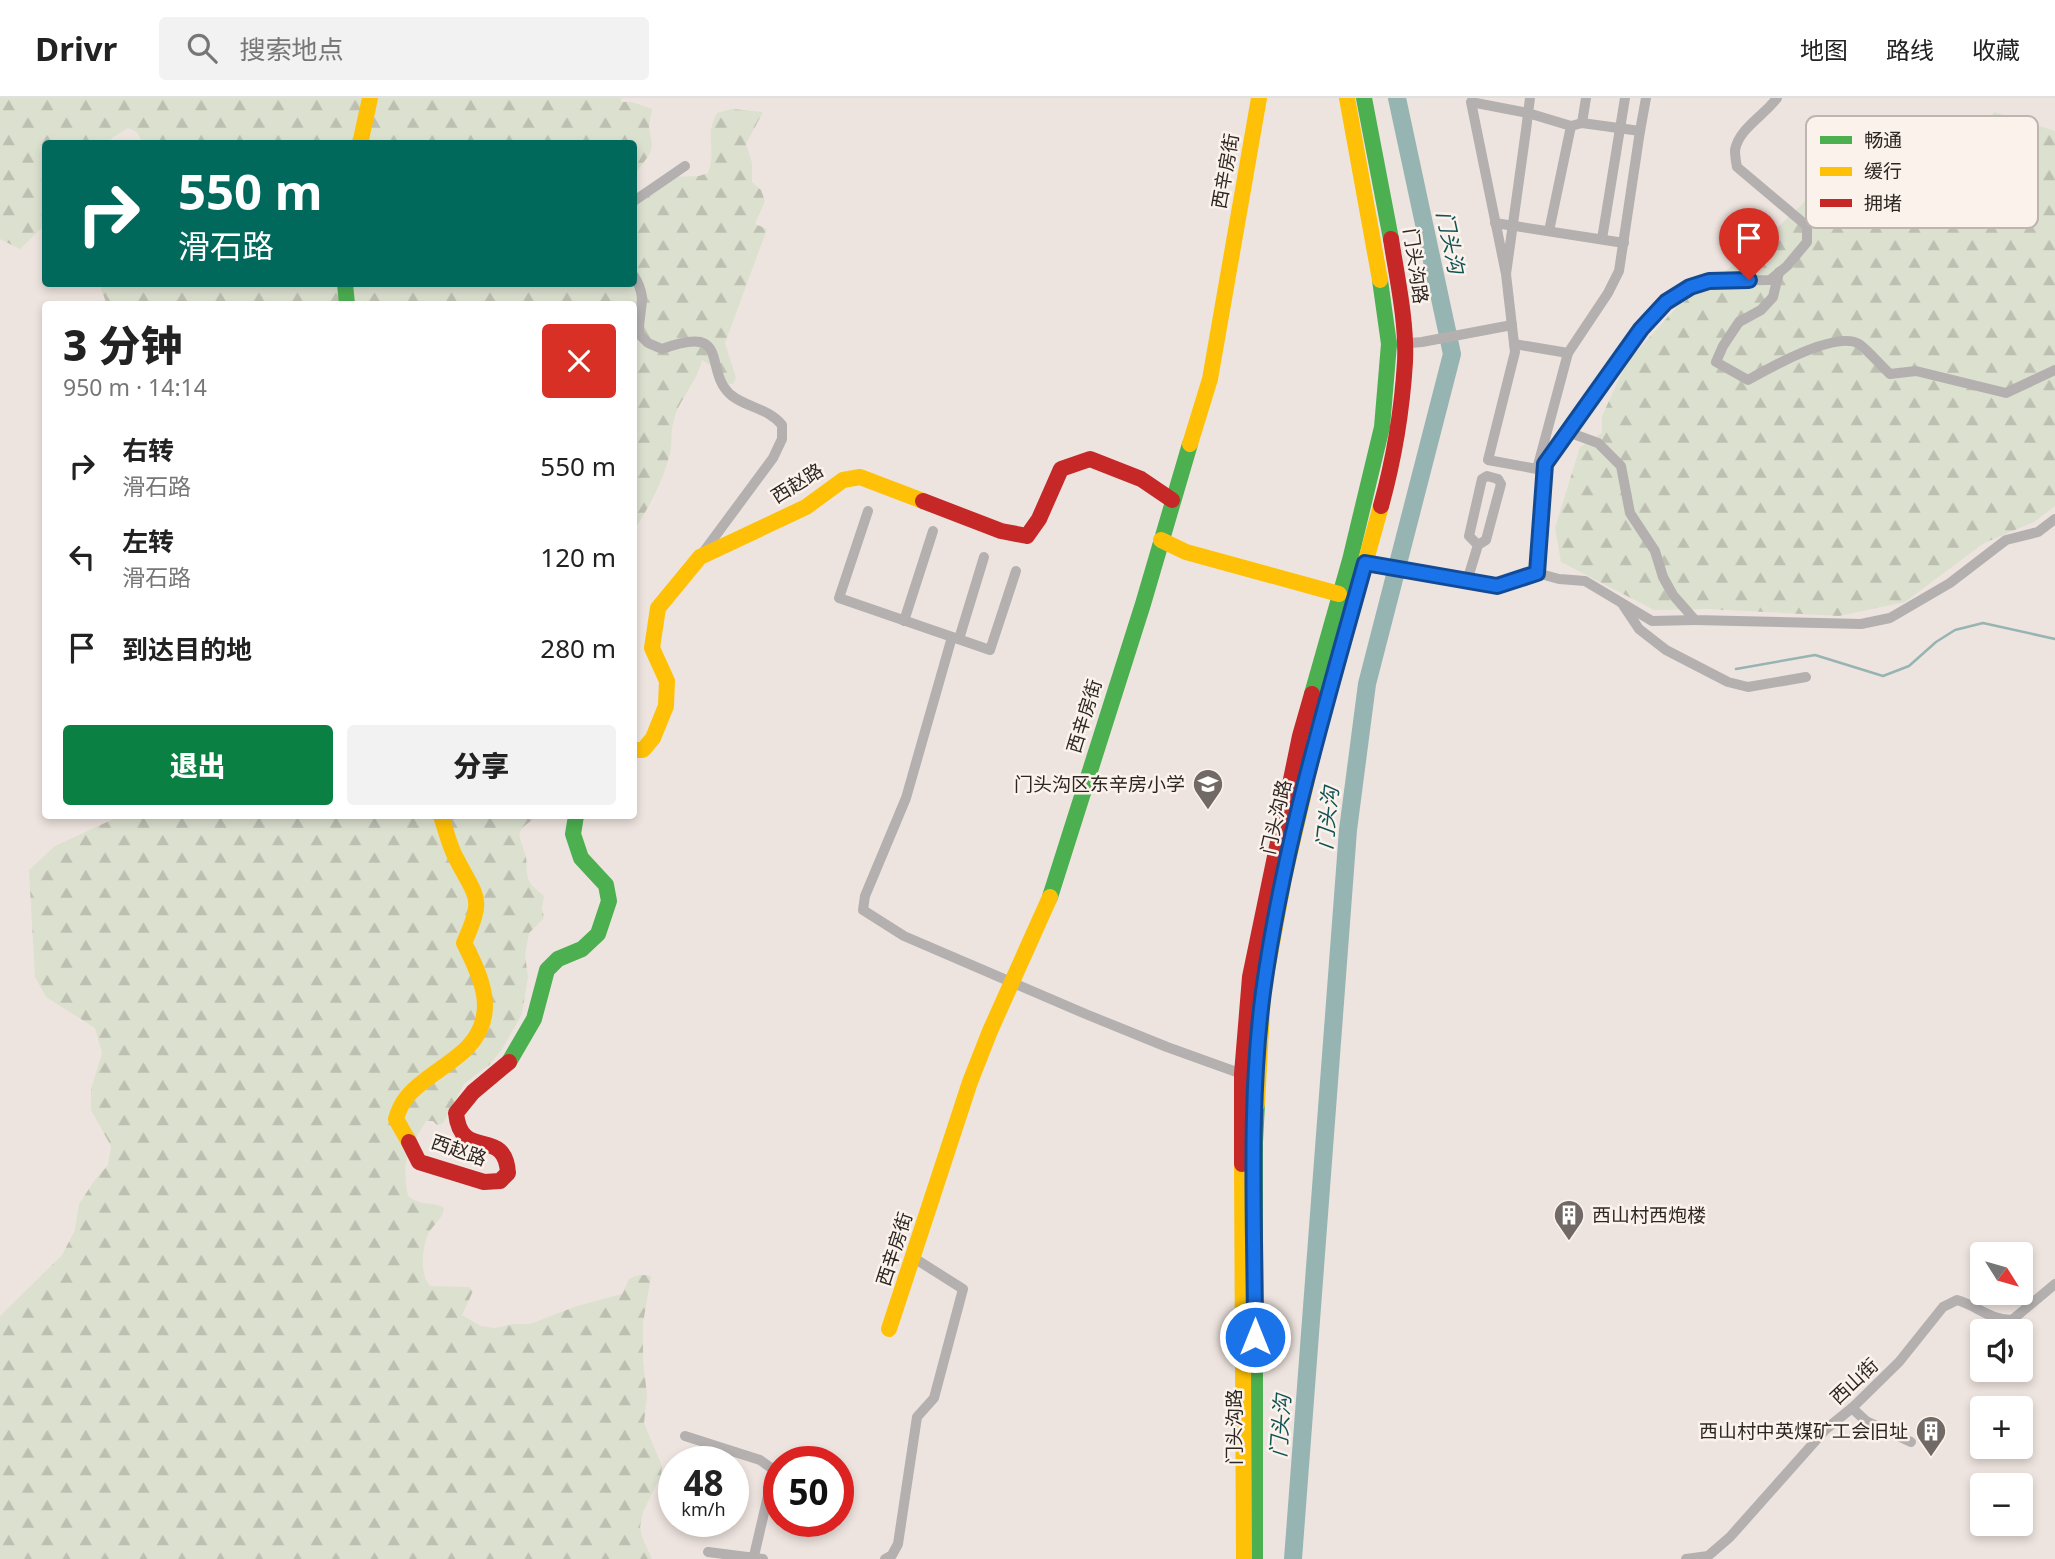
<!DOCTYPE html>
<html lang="zh">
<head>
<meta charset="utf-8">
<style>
  body { margin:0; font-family:"Noto Sans","Noto Sans SC",sans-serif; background:#f2f2f2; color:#222; height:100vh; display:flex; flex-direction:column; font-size:26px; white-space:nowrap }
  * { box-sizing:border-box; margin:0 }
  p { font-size:23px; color:#767676 }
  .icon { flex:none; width:38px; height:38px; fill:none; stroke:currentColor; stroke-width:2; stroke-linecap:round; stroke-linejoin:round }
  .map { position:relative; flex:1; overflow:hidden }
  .drawer { position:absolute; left:42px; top:203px; width:595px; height:518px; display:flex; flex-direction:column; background:#fff; border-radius:7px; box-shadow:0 4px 10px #0003 }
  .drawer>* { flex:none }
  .top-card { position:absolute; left:42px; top:42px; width:595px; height:147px; border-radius:7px; box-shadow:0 4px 10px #0003; background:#00695c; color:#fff; overflow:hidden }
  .needle { width:46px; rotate:127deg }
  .fabs { position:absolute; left:1970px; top:1144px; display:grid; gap:14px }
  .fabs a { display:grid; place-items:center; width:63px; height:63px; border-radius:7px; background:#fff; box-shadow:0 4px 10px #0003; font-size:35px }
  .speed { position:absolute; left:658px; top:1348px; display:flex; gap:14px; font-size:35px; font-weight:700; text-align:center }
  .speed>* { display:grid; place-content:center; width:91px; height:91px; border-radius:50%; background:#fff; box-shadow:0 4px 10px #0003; line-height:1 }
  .speed small { font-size:18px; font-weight:400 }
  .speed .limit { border:10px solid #d22; background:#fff; color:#111 }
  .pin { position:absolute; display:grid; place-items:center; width:60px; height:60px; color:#fff; margin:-72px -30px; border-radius:50% 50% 50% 0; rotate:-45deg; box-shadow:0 0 7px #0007 }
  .pin .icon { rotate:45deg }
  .me { position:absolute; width:77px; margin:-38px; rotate:0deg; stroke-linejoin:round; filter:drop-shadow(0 0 5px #0008) }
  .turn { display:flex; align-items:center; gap:24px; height:147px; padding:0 21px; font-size:32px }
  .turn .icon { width:91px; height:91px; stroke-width:2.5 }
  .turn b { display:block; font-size:49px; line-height:60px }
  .round { display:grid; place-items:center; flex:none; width:74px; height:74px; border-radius:7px; background:#f2f2f2 }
  .overview { display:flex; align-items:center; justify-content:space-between; height:119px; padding:0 21px }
  h1 { font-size:42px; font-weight:800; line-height:52px }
  .action { display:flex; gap:14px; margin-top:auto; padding:14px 21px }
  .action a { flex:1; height:80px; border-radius:7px; background:#0b8043; color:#fff; font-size:28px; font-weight:800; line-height:80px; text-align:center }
  .action a+a { background:#f2f2f2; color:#222 }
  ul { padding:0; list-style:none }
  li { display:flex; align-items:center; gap:21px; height:91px; padding:0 21px }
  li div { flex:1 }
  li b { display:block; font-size:26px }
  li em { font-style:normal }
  header { display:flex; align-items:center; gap:42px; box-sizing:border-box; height:98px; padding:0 35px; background:#fff; border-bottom:2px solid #e0e0e0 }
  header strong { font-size:33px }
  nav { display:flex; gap:38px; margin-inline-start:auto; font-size:24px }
  .search { width:490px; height:63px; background:#f2f2f2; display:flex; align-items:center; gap:18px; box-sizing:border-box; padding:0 24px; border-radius:7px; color:#767676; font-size:26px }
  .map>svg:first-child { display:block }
</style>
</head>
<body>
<header>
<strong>Drivr</strong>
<div class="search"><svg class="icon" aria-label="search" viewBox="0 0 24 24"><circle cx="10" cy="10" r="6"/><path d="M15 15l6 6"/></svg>搜索地点</div>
<nav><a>地图</a><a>路线</a><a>收藏</a></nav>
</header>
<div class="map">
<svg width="2055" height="1461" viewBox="0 0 2055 1461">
  <defs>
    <pattern id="forest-firs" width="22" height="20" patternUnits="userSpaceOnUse" patternTransform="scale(1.75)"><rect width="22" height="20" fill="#dce0cf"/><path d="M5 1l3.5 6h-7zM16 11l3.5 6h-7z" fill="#bdc0b1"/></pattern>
  </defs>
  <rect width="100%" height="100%" fill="#eee4df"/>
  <g fill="url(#forest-firs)">
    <path d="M0,0H621V4H632L652,11L649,28L652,47L650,56L634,77V46H143L137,34L128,30L112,40L108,45L46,46L45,127L20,151L0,141Z"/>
    <path d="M732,11L763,14L746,46L752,65V84L761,92L765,103L755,126L767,131L725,245L736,280L733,286L720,287L714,280L713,269L702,262C697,284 680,300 674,321C670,334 673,347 669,359C662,386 648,410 634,433V206H107L101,192L102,186H634V109L670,79L699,78L708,75C717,51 704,37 717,15Z"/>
    <path d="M1994,14L2055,33V408L2034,424L1984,445L1905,504L1839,518L1708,511L1654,512L1561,464L1555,430L1580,349L1602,335V318L1627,264L1676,210L1757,149L1835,75L1943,92Z"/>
    <path d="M120,718H534L533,722C512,734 521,740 526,759C527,765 526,771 527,776C528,786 537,792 544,798L542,810L544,820L529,835L525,857L528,879L522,916L501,953L489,967L464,986L443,1025L437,1027L433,1023H426C408,1054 401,1061 408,1098C424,1110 432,1102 444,1110C443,1122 431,1127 427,1139C422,1152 420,1177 430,1188L469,1189L473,1193L462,1217L481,1228L495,1230L514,1226H530L577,1208L622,1196L629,1181C636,1177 642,1176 651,1178L643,1225V1262L647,1297L644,1325L662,1368L661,1377L643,1414L640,1429L642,1439L652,1461H0V1218L62,1157L75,1132L79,1106L94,1083L108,1067L111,1048L91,1012V991L102,955L95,930L46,899L35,879L29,772L55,748Z"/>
  </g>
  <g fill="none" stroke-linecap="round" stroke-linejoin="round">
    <path stroke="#96b4b2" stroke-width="2.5" d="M1736,571L1815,557L1883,578L1909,568L1936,544L1955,532L1983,525L2055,541"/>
    <path stroke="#96b4b2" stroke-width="18" d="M1293,1461L1348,732L1367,586L1452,256L1397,0"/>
    <g stroke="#b3b0af" stroke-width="10">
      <path d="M1582,25L1586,0"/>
      <path d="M1640,33L1646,0"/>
      <path d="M634,103L685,68"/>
      <path d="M1495,125L1624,145"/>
      <path d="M1549,133L1571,28"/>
      <path d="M1602,141L1625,0"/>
      <path d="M1779,174L1773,199L1761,212L1739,224L1723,248L1716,264L1748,282C1769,270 1837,232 1859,246C1870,254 1880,267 1890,276L1916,273L2006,295L2055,272"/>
      <path d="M1506,176L1471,4L1528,15L1571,28L1582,25L1640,33L1619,173L1608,195L1568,255L1537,371L1488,362L1515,254L1506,176L1526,32L1530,0"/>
      <path d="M634,178C649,202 638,210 639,236L648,245L662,251C733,225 702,272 731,297C747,310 768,310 782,327V341L773,360L702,456"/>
      <path d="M1399,246L1422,244L1512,227"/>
      <path d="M1514,246L1568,255"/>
      <path d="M1568,334L1598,345L1621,368L1630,415L1655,453L1663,479L1673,497L1695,522L1861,526L1890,520L1950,485L2006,442L2038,434L2055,421"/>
      <path d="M868,413L839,500L990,552L1016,473"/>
      <path d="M1361,464L1497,488L1537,475L1545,366L1641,231L1666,204L1690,189L1708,183L1770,182L1787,168L1807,144V128L1737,69C1736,64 1735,57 1735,52C1739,30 1765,17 1777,0"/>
      <path d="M1537,475L1559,481L1585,483L1652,523L1695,522"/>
      <path d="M1467,483L1478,447L1486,442L1501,386L1498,381L1487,378L1482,381L1469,438L1478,447"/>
      <path d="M1623,507L1639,531L1666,552L1728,584L1748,589L1806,579"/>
      <path d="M904,523L933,433"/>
      <path d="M952,539L906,700L865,798L863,812L904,838L1088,917L1167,949L1242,976H1257"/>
      <path d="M959,541L984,459"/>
      <path d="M1852,1310L1866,1323L1911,1344"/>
      <path d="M685,1338L760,1362L774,1372L754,1458"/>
      <path d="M708,1454L763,1461"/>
      <path d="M885,1461L892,1457L898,1446L917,1319L934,1300L963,1191L914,1160"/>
      <path d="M1686,1461L1708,1458L1730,1439L1826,1331L1852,1310L1899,1264L1943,1209L1957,1202C1978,1208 1989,1222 2012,1222L2055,1186"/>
    </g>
    <g stroke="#4caf50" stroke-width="16">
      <path d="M1364,0L1391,141"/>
      <path d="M345,186L347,206"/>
      <path d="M1312,596L1350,462L1382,329L1389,246L1380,182"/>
      <path d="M1050,799L1143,506L1190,346"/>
      <path d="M509,964L534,921L547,872L558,861L582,851L598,836L609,803L606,787L581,760L573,736L576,718"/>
      <path d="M1255,1461V1044L1257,1006"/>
    </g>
    <g stroke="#ffc107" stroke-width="16">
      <path d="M1347,0L1380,182"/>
      <path d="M360,46L370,0"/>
      <path d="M1190,346L1210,281L1259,0"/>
      <path d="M1161,442L1186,454L1339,496"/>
      <path d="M634,652H643L653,640L666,608L667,583L652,550L658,510L700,459L806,409L843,382L860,379L923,403"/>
      <path d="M1257,1006L1263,894L1284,780L1318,635L1381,408"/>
      <path d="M409,1044L396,1021C401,1003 410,994 424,983C438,972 455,962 467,950C499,917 482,880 464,845C485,799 477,801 456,760C449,747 446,732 441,718"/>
      <path d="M1242,1066L1244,1461"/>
      <path d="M889,1231L970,984L990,933L1050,799"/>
    </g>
    <g stroke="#c62828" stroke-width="16">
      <path d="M923,403L1001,433L1027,438L1039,421L1061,371L1090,361L1141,381L1172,402"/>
      <path d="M1381,408C1394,361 1402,313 1405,264C1407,225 1397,180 1391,141"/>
      <path d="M409,1044L419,1064L484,1084L500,1083L508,1075C505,1027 461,1065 456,1015L473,994L509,964"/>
      <path d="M1242,1066V976L1250,879L1300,638L1312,596"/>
    </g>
  </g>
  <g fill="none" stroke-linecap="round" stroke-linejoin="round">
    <g stroke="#114b97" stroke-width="18">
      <path id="route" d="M1255,1239C1255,1125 1248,1007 1263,894C1283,748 1326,606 1365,465L1497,488L1537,475L1545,366L1641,231L1666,204L1690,189L1709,183L1749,182"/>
    </g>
    <use href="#route" stroke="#1a73e8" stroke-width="12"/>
  </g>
  <defs>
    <g id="school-pin" transform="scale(1.575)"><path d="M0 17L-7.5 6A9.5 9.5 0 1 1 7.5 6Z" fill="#716965" stroke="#fcf2ec"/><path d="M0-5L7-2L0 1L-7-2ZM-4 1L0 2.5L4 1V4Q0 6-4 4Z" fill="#fff"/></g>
    <g id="building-pin" transform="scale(1.575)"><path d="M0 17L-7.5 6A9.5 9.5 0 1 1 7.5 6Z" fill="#716965" stroke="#fcf2ec"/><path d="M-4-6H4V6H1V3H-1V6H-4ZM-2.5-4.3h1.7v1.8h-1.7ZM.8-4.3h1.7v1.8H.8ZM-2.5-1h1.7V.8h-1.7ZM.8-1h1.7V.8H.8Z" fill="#fff"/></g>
  </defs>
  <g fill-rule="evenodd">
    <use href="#school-pin" x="1208" y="686"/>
    <use href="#building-pin" x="1569" y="1117"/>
    <use href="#building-pin" x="1931" y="1333"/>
  </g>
  <g text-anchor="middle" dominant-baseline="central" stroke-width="5" stroke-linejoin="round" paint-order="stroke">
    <g font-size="19" fill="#2d2723" stroke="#fcf2ec">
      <text transform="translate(1225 73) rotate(-80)">西辛房街</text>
      <text transform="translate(1416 168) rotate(82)">门头沟路</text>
      <text transform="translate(797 385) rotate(-32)">西赵路</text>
      <text transform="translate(1084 618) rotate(-73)">西辛房街</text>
      <text transform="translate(1276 719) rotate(-77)">门头沟路</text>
      <text transform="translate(459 1052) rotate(19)">西赵路</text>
      <text transform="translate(894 1151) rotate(-72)">西辛房街</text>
      <text transform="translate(1854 1283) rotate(-43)">西山街</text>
      <text transform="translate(1234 1329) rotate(-90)">门头沟路</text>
    </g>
    <g font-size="19" fill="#2d2723" stroke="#fcf2ec" text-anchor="end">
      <text x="1185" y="686">门头沟区东辛房小学</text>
      <text x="1592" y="1117" text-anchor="start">西山村西炮楼</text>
      <text x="1908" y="1333">西山村中英煤矿工会旧址</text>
    </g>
    <g font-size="21" font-style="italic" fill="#0f5354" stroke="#fcf2ec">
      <text transform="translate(1451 144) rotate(78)">门头沟</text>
      <text transform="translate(1327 720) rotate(-84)">门头沟</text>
      <text transform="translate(1280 1328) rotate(-86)">门头沟</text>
    </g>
  </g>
  <rect x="1806" y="18" width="232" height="112" rx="10" fill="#fcf2ec" stroke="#beb5b0" stroke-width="2"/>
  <rect x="1820" y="38" width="32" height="8" fill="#4caf50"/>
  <rect x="1820" y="69" width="32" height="9" fill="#ffc107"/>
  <rect x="1820" y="101" width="32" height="8" fill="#c62828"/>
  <g font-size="19" fill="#2d2723">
    <text x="1864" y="49">畅通</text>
    <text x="1864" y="80">缓行</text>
    <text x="1864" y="112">拥堵</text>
  </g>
</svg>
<div class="fabs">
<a><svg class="needle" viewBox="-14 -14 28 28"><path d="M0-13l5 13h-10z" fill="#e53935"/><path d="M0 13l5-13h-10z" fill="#767676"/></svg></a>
<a><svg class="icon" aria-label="sound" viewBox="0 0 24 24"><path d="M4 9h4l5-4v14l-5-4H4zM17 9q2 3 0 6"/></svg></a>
<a>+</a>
<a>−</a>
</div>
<div class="speed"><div>48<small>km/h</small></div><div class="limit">50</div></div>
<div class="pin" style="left:1749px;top:182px;background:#d93025"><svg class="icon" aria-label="arrive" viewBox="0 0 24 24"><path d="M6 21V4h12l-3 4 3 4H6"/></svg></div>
<svg class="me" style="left:1255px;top:1239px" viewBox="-20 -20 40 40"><circle r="17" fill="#1a73e8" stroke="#fff" stroke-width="3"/><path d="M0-11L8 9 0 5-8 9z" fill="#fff"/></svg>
<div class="top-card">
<div class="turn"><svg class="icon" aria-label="right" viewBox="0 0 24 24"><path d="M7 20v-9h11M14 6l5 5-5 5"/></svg><div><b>550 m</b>滑石路</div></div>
</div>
<section class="drawer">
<div class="overview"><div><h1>3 分钟</h1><p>950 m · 14:14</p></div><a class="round" style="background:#d93025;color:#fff"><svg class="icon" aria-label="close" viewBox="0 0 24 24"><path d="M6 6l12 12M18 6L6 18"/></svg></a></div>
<ul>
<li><svg class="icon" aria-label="right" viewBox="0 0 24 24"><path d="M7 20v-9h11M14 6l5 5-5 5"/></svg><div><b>右转</b><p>滑石路</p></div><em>550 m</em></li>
<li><svg class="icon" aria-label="left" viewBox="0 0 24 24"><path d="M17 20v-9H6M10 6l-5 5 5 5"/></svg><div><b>左转</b><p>滑石路</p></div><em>120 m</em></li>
<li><svg class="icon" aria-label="arrive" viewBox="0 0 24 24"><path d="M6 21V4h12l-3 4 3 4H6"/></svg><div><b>到达目的地</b></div><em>280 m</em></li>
</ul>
<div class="action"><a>退出</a><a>分享</a></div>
</section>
</div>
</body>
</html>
